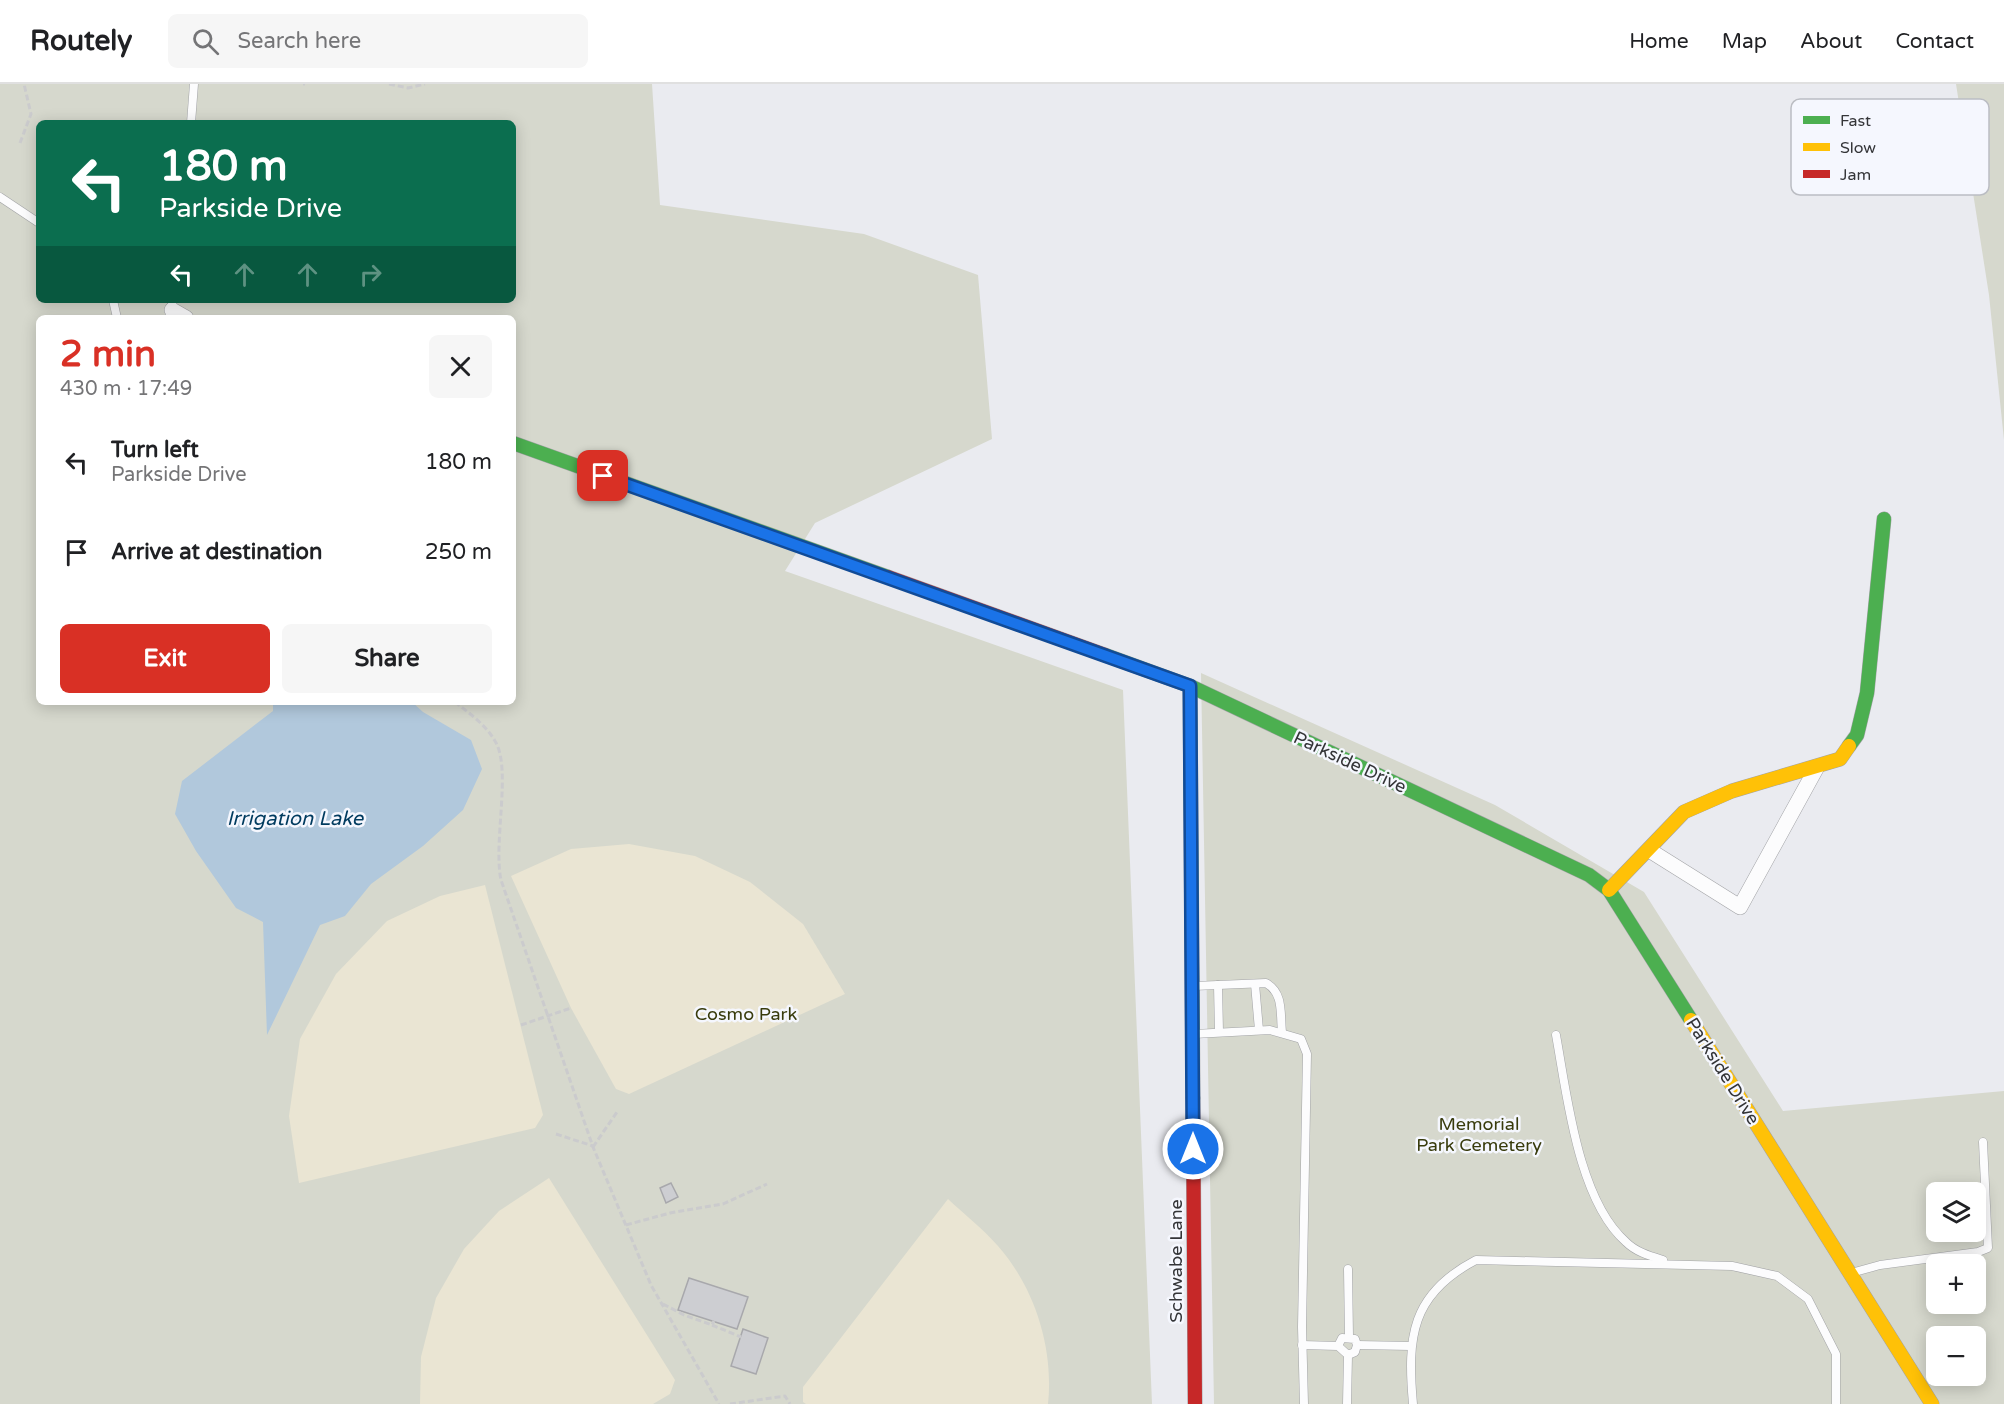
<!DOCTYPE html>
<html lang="en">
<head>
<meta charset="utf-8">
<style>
  body { margin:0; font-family:"Varela Round",sans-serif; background:#f6f6f6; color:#202124; height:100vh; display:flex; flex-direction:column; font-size:22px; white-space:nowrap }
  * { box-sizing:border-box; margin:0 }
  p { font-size:20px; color:#757577 }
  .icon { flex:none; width:33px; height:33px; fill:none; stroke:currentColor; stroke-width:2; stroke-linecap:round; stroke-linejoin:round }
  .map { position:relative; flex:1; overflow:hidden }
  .drawer { position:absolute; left:36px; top:231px; width:480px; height:390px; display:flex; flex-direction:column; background:#fff; border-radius:9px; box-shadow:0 3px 15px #0003 }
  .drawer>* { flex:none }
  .top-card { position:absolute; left:36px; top:36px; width:480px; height:183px; border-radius:9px; box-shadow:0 3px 15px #0003; background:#0b6e4f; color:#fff; overflow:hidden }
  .fabs { position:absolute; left:1926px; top:1098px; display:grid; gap:12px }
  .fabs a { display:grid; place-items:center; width:60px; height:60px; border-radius:9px; background:#fff; box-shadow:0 3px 15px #0003; font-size:30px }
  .pin { position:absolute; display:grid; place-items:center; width:51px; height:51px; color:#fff; margin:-26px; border-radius:12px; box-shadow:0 3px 9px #0006 }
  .me { position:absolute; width:66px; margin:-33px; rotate:0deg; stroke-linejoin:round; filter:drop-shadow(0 0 4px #0008) }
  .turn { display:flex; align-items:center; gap:21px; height:126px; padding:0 24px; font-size:27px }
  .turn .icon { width:78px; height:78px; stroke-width:2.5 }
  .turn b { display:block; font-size:42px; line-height:51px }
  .lanes { display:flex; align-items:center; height:57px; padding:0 24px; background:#0003; justify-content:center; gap:30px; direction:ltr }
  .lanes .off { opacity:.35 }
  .round { display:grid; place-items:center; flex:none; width:63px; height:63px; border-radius:9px; background:#f6f6f6 }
  .head { display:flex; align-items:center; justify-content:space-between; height:102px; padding:0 24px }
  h1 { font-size:36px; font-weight:700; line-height:45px; color:#d93025 }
  .cta { display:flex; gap:12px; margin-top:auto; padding:12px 24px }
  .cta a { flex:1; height:69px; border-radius:9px; background:#d93025; color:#fff; font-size:24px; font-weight:700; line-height:69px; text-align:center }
  .cta a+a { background:#f6f6f6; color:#202124 }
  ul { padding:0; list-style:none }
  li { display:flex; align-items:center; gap:18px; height:90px; padding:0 24px }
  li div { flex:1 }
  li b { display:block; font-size:22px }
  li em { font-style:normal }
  header { display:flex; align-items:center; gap:36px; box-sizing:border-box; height:84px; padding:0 30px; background:#fff; border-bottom:2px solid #e0e0e0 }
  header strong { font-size:28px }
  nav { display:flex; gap:33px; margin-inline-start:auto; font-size:21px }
  .search { width:420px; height:54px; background:#f6f6f6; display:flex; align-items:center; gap:15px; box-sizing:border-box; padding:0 21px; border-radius:9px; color:#757577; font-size:22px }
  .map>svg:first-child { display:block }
</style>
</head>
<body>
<header>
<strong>Routely</strong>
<div class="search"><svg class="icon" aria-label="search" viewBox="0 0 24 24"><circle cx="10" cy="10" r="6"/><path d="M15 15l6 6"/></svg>Search here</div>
<nav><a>Home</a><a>Map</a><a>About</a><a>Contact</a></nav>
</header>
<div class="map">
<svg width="2004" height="1320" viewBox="0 0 2004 1320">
  <rect width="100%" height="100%" fill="#eaebf0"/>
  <g fill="#d6d8cd" fill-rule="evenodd">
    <path d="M0,0H652L660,121L864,150L978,191L992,355L815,439L785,487L1123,606L1152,1320H0ZM39,39H513V216H39ZM39,234H513V618H39Z"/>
    <path d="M1956,0H2004V356L1989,211Z"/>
    <path d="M1201,589L1495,721L1644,808L1783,1027L2004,1007V1320H1214ZM1936,1108H1976V1148H1936ZM1936,1180H1976V1220H1936ZM1936,1252H1976V1292H1936Z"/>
  </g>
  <g fill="#eae5d3">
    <path d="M629,760L695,772L750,798L803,840L845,910L629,1010L616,1005L571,924L511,792L571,765Z"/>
    <path d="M485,801L543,1031L535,1044L299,1099L289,1032L300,955L336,890L387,837L440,812Z"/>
    <path d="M549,1094L675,1296L670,1310L653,1320H420L421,1273L436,1214L464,1165L499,1127Z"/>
    <path d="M948,1115C964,1130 983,1145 998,1162C1035,1204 1054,1265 1048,1320H806L803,1318V1303Z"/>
  </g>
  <path fill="#b1c8dc" d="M273,618H412L423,628L471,656L482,685L463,726L423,762L371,800L345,832L320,841L267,951L263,838L236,824L196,767L175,730L182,697L273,627Z"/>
  <g fill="#cdced2" stroke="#a8a8ac" stroke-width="1.5">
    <path d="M671,1099L678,1113L666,1119L660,1104Z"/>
    <path d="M689,1194L748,1213L737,1245L678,1226Z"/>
    <path d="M743,1245L768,1254L756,1290L731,1282Z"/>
  </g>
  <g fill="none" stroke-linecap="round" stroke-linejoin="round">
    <g stroke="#a2a3a6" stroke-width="9">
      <g id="lane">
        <path d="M191,39L194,0"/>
        <path d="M0,113L39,139"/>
        <path d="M113,216L117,234"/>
        <path d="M169,234L173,216"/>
        <path d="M1255,900L1259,946"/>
        <path d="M1218,901L1219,948"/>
        <path d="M1194,902L1266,899C1284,909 1280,930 1282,948"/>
        <path d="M1194,950L1270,946L1301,955L1307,970L1302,1243L1304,1320"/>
        <path d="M1556,951C1567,1011 1578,1116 1626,1158C1636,1168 1650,1172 1663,1176"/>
        <path d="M1348,1185L1349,1253"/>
        <path d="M1851,1189L1880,1181L1978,1168L1988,1164L1983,1058"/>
        <path d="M1302,1261L1338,1262L1342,1254L1355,1255L1357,1261L1355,1268L1348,1271L1338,1262"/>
        <path d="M1357,1261L1411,1262"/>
        <path d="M1347,1320L1348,1271"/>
        <path d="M1413,1320C1407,1253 1411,1210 1476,1176L1732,1182L1777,1192L1808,1215L1836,1270V1320"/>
      </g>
    </g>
    <g stroke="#a2a3a6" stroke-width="16">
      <g id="street">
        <path d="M172,226L186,234"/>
        <path d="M1649,766L1740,823L1817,683"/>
      </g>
    </g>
    <g stroke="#a2a3a6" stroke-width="15">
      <g id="fast">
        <path d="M513,359L888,493"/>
        <path d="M1105,571L1190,602L1589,791L1609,806L1691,936"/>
        <path d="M1190,602L1193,1014"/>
        <path d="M1849,662L1857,651L1867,609L1884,435"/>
      </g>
    </g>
    <g stroke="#a2a3a6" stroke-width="15">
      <g id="slow">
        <path d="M1609,806L1684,728L1732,707L1840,675L1849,662"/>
        <path d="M1691,936L1932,1320"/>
      </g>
    </g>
    <g stroke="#a2a3a6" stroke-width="15">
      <g id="jam">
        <path d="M888,493L1105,571"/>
        <path d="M1193,1014L1195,1320"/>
      </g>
    </g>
    <g stroke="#cbcbcd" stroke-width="3" stroke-dasharray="6 3" stroke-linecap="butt">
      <path d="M303,0H305"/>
      <path d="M389,0L408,4L425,0"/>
      <path d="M20,59L31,30L24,0"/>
      <path d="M455,618C469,629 486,641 495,657C512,684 493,758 501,796L593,1063L651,1201L719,1320"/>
      <path d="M521,941L571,924"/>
      <path d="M556,1050L593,1062"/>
      <path d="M593,1063L617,1028"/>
      <path d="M626,1141L670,1129L723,1120L767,1100"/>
      <path d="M663,1220L684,1231L712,1241L714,1237"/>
      <path d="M712,1241L741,1253"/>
      <path d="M730,1320L785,1312L790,1320"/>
    </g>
    <use href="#lane" stroke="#fcfcfd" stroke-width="8"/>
    <use href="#street" stroke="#fcfcfd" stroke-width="15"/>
    <use href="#fast" stroke="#4caf50" stroke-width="14"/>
    <use href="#slow" stroke="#ffc107" stroke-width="14"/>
    <use href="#jam" stroke="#c62828" stroke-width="14"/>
  </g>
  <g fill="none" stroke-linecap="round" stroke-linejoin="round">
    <g stroke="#114b97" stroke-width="15">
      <path id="route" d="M603,392L1190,602L1193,1065"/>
    </g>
    <use href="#route" stroke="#1a73e8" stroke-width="10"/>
  </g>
  <g text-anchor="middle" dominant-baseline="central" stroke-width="5" stroke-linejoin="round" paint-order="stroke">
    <g font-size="18" fill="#343538" stroke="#f5f7fe">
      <text transform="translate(1350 678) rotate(25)">Parkside Drive</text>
      <text transform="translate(1723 987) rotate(58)">Parkside Drive</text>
      <text transform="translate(1176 1177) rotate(-90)">Schwabe Lane</text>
    </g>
    <g font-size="18" fill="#383b0c" stroke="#f5f7fe">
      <text x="746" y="930">Cosmo Park</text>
      <text x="1479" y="1040">Memorial<tspan x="1479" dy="21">Park Cemetery</tspan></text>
    </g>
    <g font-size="20" font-style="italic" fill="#003b5f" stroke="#f5f7fe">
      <text x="295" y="735">Irrigation Lake</text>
    </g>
  </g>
  <rect x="1791" y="15" width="198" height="96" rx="9" fill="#f5f7fe" stroke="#bbbdc3" stroke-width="1.5"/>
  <rect x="1803" y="32" width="27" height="8" fill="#4caf50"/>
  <rect x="1803" y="59" width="27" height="8" fill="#ffc107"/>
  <rect x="1803" y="86" width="27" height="8" fill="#c62828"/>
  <g font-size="16" fill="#343538">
    <text x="1840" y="42">Fast</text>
    <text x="1840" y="69">Slow</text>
    <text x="1840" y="96">Jam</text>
  </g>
</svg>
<div class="fabs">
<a><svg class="icon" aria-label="layers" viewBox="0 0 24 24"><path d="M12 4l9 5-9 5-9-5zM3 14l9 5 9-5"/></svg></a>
<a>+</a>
<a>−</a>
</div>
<div class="pin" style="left:603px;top:392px;background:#d93025"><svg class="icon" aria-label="arrive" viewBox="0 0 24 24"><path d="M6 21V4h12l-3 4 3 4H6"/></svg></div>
<svg class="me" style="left:1193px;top:1065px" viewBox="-20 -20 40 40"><circle r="17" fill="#1a73e8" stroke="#fff" stroke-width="3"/><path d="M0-11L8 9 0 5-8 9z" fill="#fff"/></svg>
<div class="top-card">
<div class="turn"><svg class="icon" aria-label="left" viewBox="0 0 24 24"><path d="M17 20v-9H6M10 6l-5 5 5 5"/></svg><div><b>180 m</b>Parkside Drive</div></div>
<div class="lanes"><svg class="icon" aria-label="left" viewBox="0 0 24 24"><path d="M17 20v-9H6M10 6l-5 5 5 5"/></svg><svg class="icon off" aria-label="ahead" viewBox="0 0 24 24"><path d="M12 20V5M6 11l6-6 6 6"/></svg><svg class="icon off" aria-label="ahead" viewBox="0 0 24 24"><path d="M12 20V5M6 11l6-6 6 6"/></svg><svg class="icon off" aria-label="right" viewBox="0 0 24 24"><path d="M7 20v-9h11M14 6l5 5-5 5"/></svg></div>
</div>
<section class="drawer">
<div class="head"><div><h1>2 min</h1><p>430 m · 17:49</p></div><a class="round"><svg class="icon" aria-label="close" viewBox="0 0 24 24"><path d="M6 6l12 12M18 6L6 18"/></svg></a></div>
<ul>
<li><svg class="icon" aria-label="left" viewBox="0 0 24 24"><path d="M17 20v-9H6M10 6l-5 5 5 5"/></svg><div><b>Turn left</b><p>Parkside Drive</p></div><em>180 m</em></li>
<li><svg class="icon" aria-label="arrive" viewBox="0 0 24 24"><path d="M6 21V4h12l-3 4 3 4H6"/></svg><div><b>Arrive at destination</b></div><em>250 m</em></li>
</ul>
<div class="cta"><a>Exit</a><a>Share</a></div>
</section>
</div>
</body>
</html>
